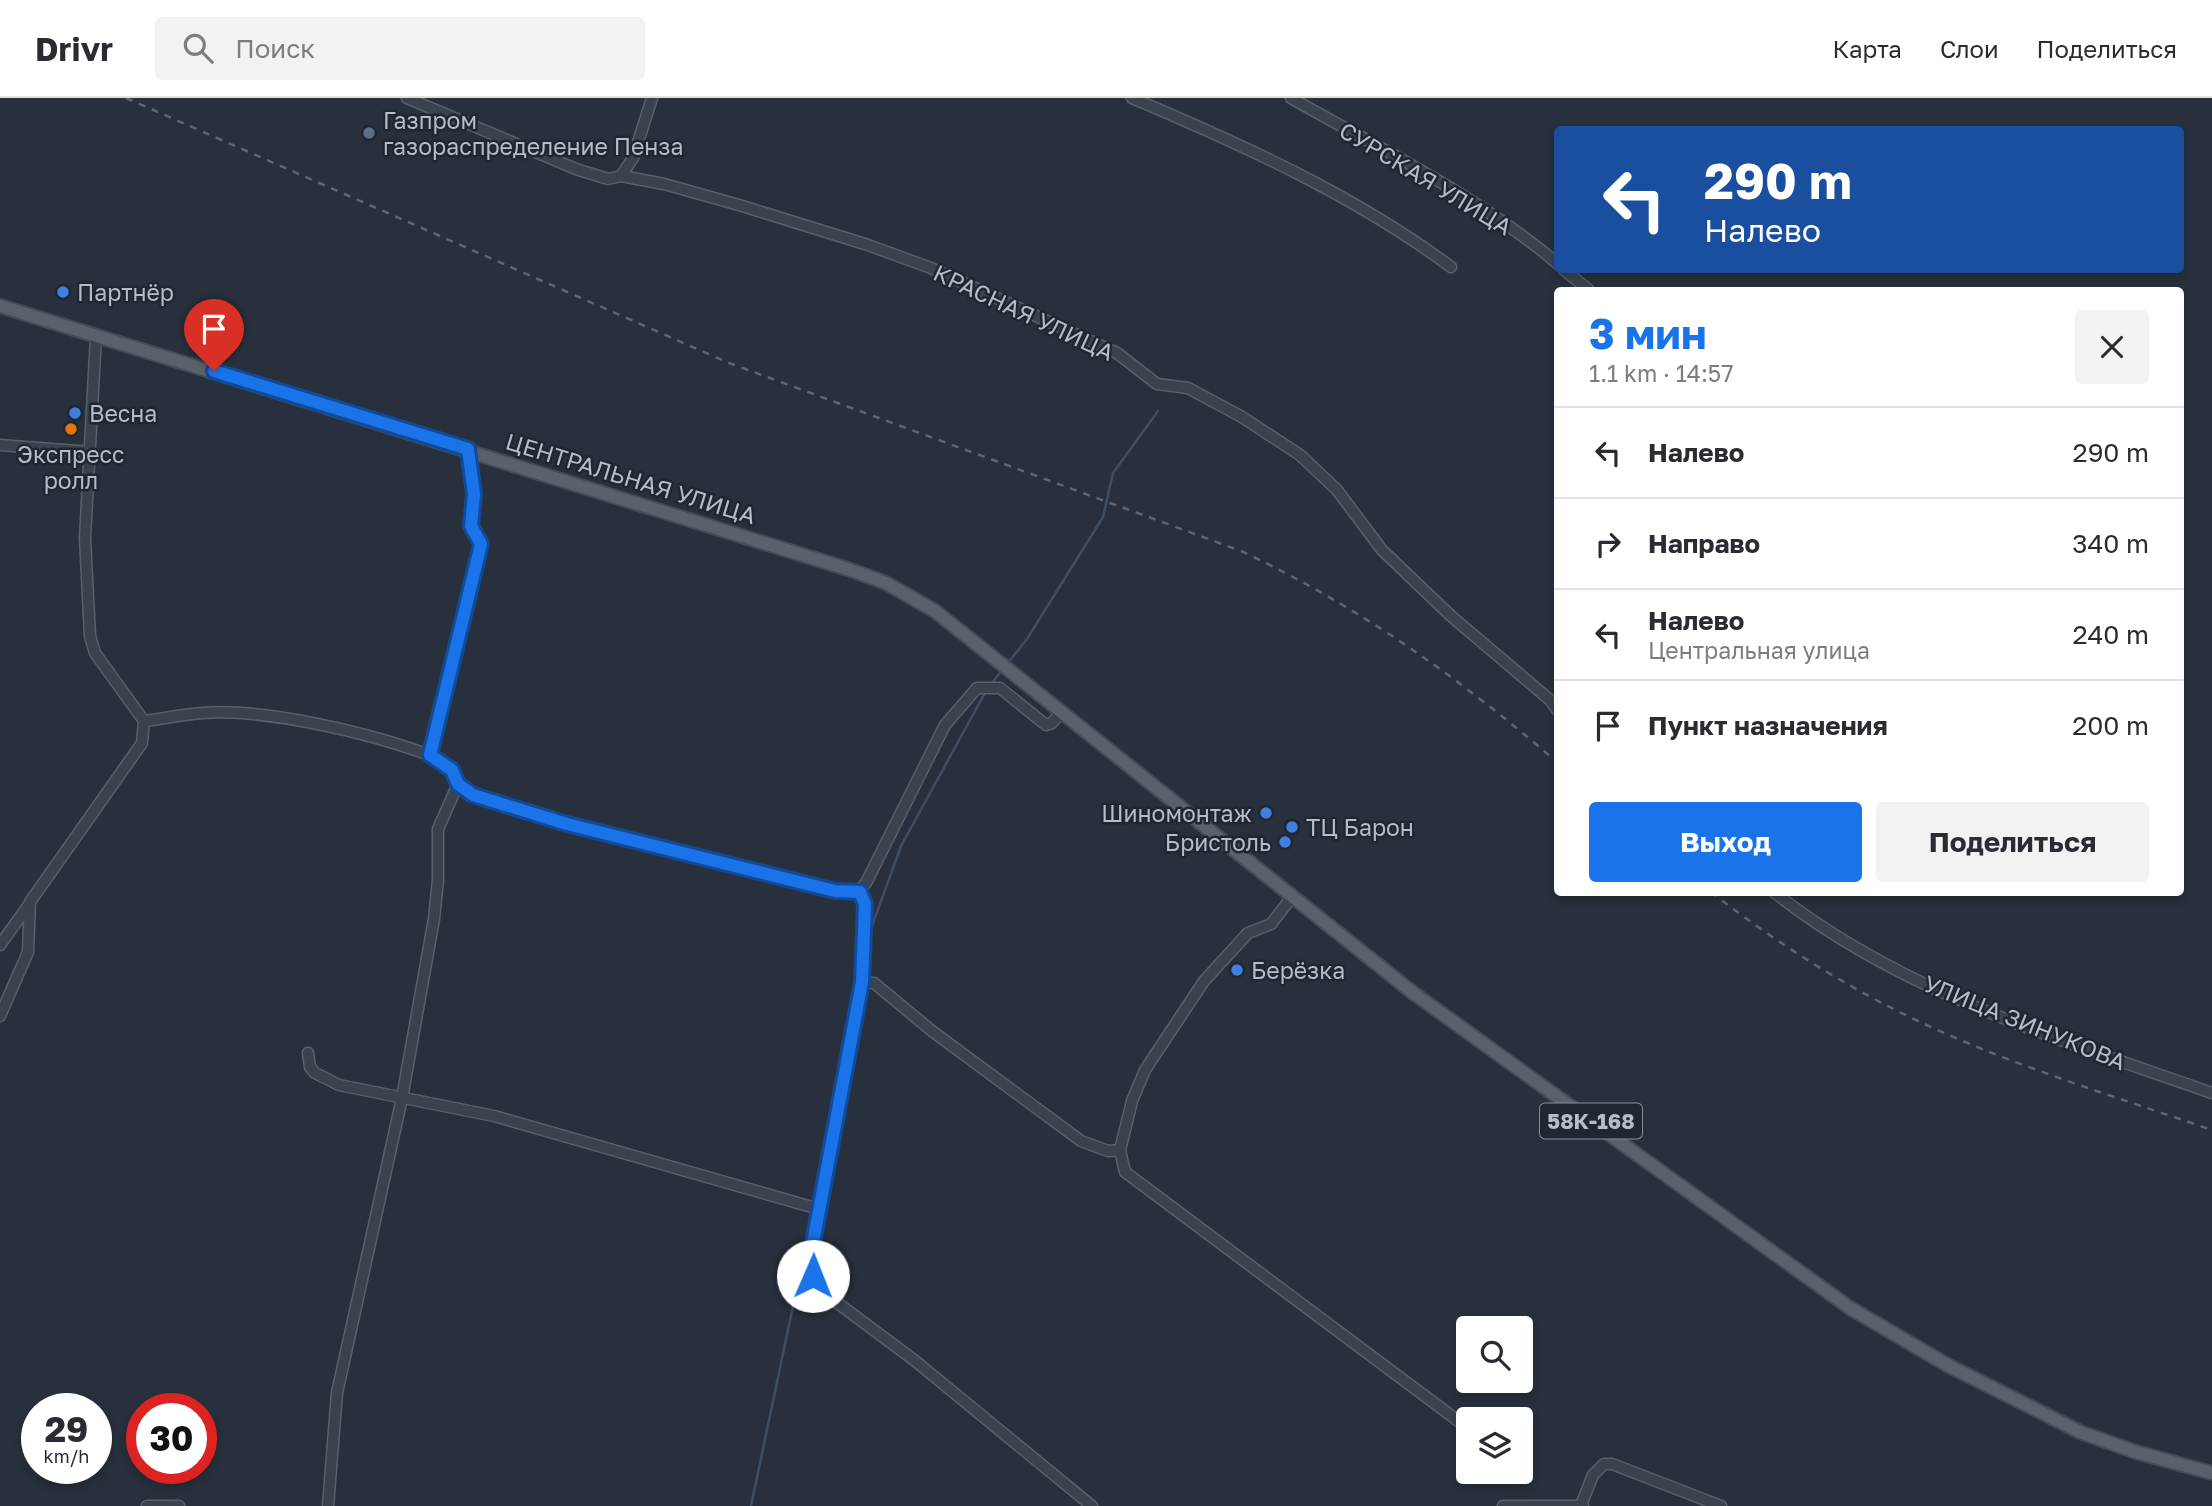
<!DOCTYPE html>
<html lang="ru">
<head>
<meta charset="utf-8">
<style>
  body { margin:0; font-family:"Golos Text",sans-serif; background:#f2f2f3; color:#2b2b33; height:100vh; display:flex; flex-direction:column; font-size:26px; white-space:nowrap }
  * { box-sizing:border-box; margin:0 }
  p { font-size:23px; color:#7c7c81 }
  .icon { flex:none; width:38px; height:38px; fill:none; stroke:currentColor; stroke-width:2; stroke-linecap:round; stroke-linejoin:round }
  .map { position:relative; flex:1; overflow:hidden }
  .panel { position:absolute; left:1554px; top:189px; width:630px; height:609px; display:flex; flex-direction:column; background:#fff; border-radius:7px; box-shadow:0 4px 10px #0003 }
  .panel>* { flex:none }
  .banner { position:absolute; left:1554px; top:28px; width:630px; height:147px; border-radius:7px; box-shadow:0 4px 10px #0003; background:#1a4fa0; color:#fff; overflow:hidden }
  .tools { position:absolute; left:1456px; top:1218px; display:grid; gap:14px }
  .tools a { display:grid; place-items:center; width:77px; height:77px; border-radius:7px; background:#fff; box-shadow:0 4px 10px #0003; font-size:35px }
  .speed { position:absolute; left:21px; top:1295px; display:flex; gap:14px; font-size:35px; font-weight:700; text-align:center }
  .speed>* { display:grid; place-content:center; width:91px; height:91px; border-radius:50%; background:#fff; box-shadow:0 4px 10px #0003; line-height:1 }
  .speed small { font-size:18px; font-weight:400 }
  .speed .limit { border:10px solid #d22; background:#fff; color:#111 }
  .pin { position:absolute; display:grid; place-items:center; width:60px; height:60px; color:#fff; margin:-72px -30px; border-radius:50% 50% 50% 0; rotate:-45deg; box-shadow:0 0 7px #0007 }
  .pin .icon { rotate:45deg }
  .me { position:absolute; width:77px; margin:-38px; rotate:1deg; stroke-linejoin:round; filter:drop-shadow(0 0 5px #0008) }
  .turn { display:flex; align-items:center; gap:24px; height:147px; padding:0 35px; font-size:32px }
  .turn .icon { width:91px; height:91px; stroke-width:2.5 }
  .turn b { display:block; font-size:49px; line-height:60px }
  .round { display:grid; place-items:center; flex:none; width:74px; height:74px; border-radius:7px; background:#f2f2f3 }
  .overview { display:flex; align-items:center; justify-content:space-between; height:119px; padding:0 35px }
  h1 { font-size:42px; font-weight:700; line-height:52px; color:#1a73e8 }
  .cta { display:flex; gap:14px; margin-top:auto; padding:14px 35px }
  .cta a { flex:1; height:80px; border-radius:7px; background:#1a73e8; color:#fff; font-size:28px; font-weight:700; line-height:80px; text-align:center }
  .cta a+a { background:#f2f2f3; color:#2b2b33 }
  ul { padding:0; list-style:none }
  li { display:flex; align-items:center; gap:21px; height:91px; padding:0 35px; border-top:2px solid #e1e1e2 }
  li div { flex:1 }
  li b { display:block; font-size:26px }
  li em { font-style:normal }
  header { display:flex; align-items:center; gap:42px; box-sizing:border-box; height:98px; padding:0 35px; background:#fff; border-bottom:2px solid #e1e1e2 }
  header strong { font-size:33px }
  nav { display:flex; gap:38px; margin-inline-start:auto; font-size:24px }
  .search { width:490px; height:63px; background:#f2f2f3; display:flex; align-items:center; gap:18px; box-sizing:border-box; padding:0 24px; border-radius:7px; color:#7c7c81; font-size:26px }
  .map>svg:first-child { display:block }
</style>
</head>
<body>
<header>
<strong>Drivr</strong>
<div class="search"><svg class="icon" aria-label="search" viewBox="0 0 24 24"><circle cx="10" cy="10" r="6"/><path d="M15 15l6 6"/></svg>Поиск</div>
<nav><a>Карта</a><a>Слои</a><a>Поделиться</a></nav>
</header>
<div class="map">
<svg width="2212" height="1408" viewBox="0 0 2212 1408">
  <rect width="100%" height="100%" fill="#27303c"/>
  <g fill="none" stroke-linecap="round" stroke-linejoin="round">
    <g stroke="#3e4e63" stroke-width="2.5">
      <path d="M1007,566L1027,541L1103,419L1113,375L1158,313"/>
      <path d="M992,585L1003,571"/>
      <path d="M868,839L901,748L986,593"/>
      <path d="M815,1107L822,1069"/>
      <path d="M751,1408L813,1113"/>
    </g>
    <g stroke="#58606a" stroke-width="13">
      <g id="minor">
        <path d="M407,0L576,71L608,81L621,78L664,86L739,107L868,147L931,170L1117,255L1157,286L1188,290L1242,319L1300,357L1337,392L1382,452L1451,518L1550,602L1558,613"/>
        <path d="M1132,0C1243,47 1354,97 1451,169"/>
        <path d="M1291,0C1381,51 1479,99 1558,166"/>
        <path d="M621,78L633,60L652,0"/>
        <path d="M1564,172L1589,192"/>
        <path d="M0,347L91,354"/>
        <path d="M144,623C163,621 183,616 203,615C264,610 370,635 429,657C455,666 454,690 475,698C505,709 538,711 567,726L855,796L866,785L945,627L977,590H1000L1046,627L1052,625L1061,614"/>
        <path d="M430,657L481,446L471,428L473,381L468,351"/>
        <path d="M860,794L865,806L862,884L809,1166L816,1189L914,1262L1092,1408"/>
        <path d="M1774,794C1901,895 2062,942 2212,995"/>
        <path d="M0,847L28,808"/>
        <path d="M862,884L874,885L932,933L1081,1043L1108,1053L1120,1052L1132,1003L1145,972L1204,883L1248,835L1271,826L1292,799"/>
        <path d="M0,918L28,854L30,804L142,645L144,623L95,555L90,538L85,440L96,238"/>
        <path d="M308,955L310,969L315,975L339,987L494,1018L819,1111"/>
        <path d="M1120,1052L1125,1074L1461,1325"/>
        <path d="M1581,1407L1593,1377L1604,1366H1612L1721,1408"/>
        <path d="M147,1408H179"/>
        <path d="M328,1408L337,1295L402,1000L434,821L438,782V731L458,686"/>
        <path d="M1503,1408H1583"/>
      </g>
    </g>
    <g stroke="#434b56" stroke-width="16">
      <path id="major" d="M0,208L851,472L886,485L935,513L1412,894L1850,1210L1949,1268L2080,1334L2136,1354L2212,1375"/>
    </g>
    <use href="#minor" stroke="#3a424d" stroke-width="10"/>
    <use href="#major" stroke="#59616c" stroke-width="12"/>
    <g stroke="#5d6673" stroke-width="2.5" stroke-dasharray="7 7" stroke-linecap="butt">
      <path d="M126,0L729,265L1241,453C1358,508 1460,580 1558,665"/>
      <path d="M1711,794C1775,844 1846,889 1918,923C2013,968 2114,998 2212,1032"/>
    </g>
  </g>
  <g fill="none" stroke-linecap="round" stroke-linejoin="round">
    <g stroke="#114b97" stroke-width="18">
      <path id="route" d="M214,273L468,351L474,396L471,428L481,446L430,657L452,672L458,686L473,697L567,726L835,793L860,794L865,806L862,884L809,1166L813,1178"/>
    </g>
    <use href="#route" stroke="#1a73e8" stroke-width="12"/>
  </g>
  <circle fill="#5c6f8a" stroke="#1f2732" stroke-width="2.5" cx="369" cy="35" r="7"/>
  <g fill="#3f7fe0" stroke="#1f2732" stroke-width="2.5">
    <circle cx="63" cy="194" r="7"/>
    <circle cx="75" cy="315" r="7"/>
    <circle cx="1266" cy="715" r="7"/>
    <circle cx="1292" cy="729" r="7"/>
    <circle cx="1285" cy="744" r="7"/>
    <circle cx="1237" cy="872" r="7"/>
  </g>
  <circle fill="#e8710a" stroke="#1f2732" stroke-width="2.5" cx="71" cy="331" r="7"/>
  <g text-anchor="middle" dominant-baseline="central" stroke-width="5" stroke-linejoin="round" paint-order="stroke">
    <rect fill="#1f2732" stroke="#89909a" stroke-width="2" x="1540" y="1005.5" width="102" height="35" rx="5"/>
    <g font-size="21" font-weight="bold" fill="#b6bdc7">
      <text x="1591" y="1023">58К-168</text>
    </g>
    <g font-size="23" fill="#b6bdc7" stroke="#1f2732" text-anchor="start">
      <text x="383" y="22">Газпром<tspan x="383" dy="26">газораспределение Пенза</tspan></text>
      <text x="77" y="194">Партнёр</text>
      <text x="89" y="315">Весна</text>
      <text x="71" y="356" text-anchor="middle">Экспресс<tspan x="71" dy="26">ролл</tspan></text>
      <text x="1252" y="715" text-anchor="end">Шиномонтаж</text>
      <text x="1306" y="729">ТЦ Барон</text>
      <text x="1271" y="744" text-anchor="end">Бристоль</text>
      <text x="1251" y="872">Берёзка</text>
    </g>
    <g font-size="23" fill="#b6bdc7" stroke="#1f2732">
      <text transform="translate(1426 80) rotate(31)">СУРСКАЯ УЛИЦА</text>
      <text transform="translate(1024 214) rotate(25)">КРАСНАЯ УЛИЦА</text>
      <text transform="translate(631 380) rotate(17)">ЦЕНТРАЛЬНАЯ УЛИЦА</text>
      <text transform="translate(2025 924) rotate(22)">УЛИЦА ЗИНУКОВА</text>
    </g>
  </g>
</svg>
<div class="tools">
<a><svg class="icon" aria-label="search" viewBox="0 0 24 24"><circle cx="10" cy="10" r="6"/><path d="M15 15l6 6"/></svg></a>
<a><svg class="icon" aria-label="layers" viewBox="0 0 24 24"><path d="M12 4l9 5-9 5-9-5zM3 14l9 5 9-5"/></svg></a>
</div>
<div class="speed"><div>29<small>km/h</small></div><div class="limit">30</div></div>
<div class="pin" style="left:214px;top:273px;background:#d93025"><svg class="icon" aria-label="arrive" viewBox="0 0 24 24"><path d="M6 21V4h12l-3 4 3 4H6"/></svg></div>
<svg class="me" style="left:813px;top:1178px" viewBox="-20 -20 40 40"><circle r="19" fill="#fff"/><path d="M0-13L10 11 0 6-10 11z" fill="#1a73e8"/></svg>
<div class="banner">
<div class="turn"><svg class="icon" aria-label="left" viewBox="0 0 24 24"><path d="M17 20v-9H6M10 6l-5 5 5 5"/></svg><div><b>290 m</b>Налево</div></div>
</div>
<section class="panel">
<div class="overview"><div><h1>3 мин</h1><p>1.1 km · 14:57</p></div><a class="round"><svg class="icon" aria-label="close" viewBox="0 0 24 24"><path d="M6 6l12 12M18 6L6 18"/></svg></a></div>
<ul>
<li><svg class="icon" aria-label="left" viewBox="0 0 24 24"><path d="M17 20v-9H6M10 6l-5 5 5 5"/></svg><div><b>Налево</b></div><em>290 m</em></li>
<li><svg class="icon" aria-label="right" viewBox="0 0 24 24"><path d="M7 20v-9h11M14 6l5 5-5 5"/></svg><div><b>Направо</b></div><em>340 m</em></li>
<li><svg class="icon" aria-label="left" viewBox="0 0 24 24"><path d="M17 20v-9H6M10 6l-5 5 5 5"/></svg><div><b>Налево</b><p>Центральная улица</p></div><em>240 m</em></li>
<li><svg class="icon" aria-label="arrive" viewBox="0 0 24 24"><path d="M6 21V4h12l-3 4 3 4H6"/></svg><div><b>Пункт назначения</b></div><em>200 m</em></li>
</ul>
<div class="cta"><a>Выход</a><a>Поделиться</a></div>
</section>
</div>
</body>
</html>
